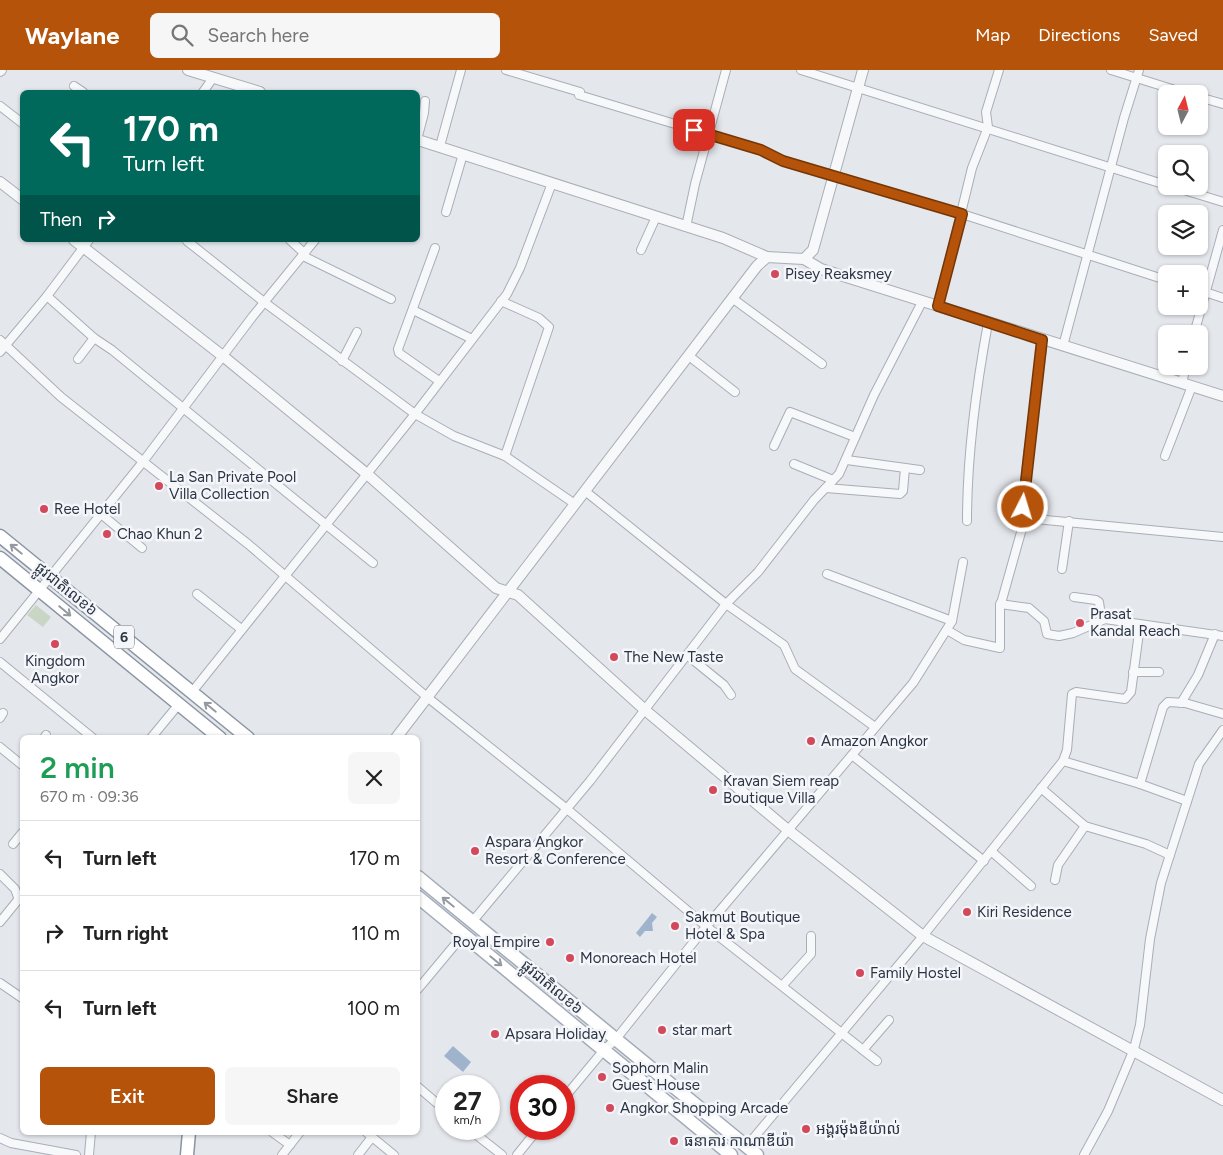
<!DOCTYPE html>
<html lang="en">
<head>
<meta charset="utf-8">
<style>
  body { margin:0; font-family:Figtree,"Noto Sans Khmer",sans-serif; background:#f6f6f6; color:#222; height:100vh; display:flex; flex-direction:column; font-size:19px; white-space:nowrap }
  * { box-sizing:border-box; margin:0 }
  p { font-size:16px; color:#767676 }
  .icon { flex:none; width:28px; height:28px; fill:none; stroke:currentColor; stroke-width:2; stroke-linecap:round; stroke-linejoin:round }
  .map { position:relative; flex:1; overflow:hidden }
  .side { position:absolute; left:20px; top:665px; width:400px; height:400px; display:flex; flex-direction:column; background:#fff; border-radius:8px; box-shadow:0 1px 4px #0004 }
  .side>* { flex:none }
  .banner { position:absolute; left:20px; top:20px; width:400px; height:152px; border-radius:8px; box-shadow:0 1px 4px #0004; background:#00695c; color:#fff; overflow:hidden }
  .needle { width:32px; rotate:7deg }
  .buttons { position:absolute; left:1158px; top:15px; display:grid; gap:10px }
  .buttons a { display:grid; place-items:center; width:50px; height:50px; border-radius:8px; background:#fff; box-shadow:0 1px 4px #0004; font-size:25px }
  .speed { position:absolute; left:435px; top:1005px; display:flex; gap:10px; font-size:25px; font-weight:700; text-align:center }
  .speed>* { display:grid; place-content:center; width:65px; height:65px; border-radius:50%; background:#fff; box-shadow:0 1px 4px #0004; line-height:1 }
  .speed small { font-size:12px; font-weight:400 }
  .speed .limit { border:8px solid #d22; background:#fff; color:#111 }
  .pin { position:absolute; display:grid; place-items:center; width:42px; height:42px; color:#fff; margin:-21px; border-radius:10px; box-shadow:0 2px 8px #0006 }
  .me { position:absolute; width:55px; margin:-28px; rotate:5deg; stroke-linejoin:round; filter:drop-shadow(0 0 4px #0008) }
  .turn { display:flex; align-items:center; gap:18px; height:105px; padding:0 20px; font-size:22px }
  .turn .icon { width:65px; height:65px; stroke-width:2.5 }
  .turn b { display:block; font-size:35px; line-height:42px }
  .then { display:flex; align-items:center; height:48px; padding:0 20px; background:#0003; gap:10px; font-size:19px }
  .round { display:grid; place-items:center; flex:none; width:52px; height:52px; border-radius:8px; background:#f6f6f6 }
  .summary { display:flex; align-items:center; justify-content:space-between; height:85px; padding:0 20px }
  h1 { font-size:30px; font-weight:600; line-height:38px; color:#1e9e55 }
  .button { display:flex; gap:10px; margin-top:auto; padding:10px 20px }
  .button a { flex:1; height:58px; border-radius:8px; background:#b45309; color:#fff; font-size:20px; font-weight:600; line-height:58px; text-align:center }
  .button a+a { background:#f6f6f6; color:#222 }
  ul { padding:0; list-style:none }
  li { display:flex; align-items:center; gap:15px; height:75px; padding:0 20px; border-top:1px solid #e0e0e0 }
  li div { flex:1 }
  li b { display:block; font-size:19px }
  li em { font-style:normal }
  header { display:flex; align-items:center; gap:30px; box-sizing:border-box; height:70px; padding:0 25px; background:#b45309; color:#fff }
  header strong { font-size:24px }
  nav { display:flex; gap:28px; margin-inline-start:auto; font-size:18px }
  .search { width:350px; height:45px; background:#f6f6f6; display:flex; align-items:center; gap:12px; box-sizing:border-box; padding:0 18px; border-radius:8px; color:#767676; font-size:19px }
  .map>svg:first-child { display:block }
</style>
</head>
<body>
<header>
<strong>Waylane</strong>
<div class="search"><svg class="icon" aria-label="search" viewBox="0 0 24 24"><circle cx="10" cy="10" r="6"/><path d="M15 15l6 6"/></svg>Search here</div>
<nav><a>Map</a><a>Directions</a><a>Saved</a></nav>
</header>
<div class="map">
<svg width="1223" height="1085" viewBox="0 0 1223 1085">
  <rect width="100%" height="100%" fill="#e4e7ec"/>
  <path fill="#c9d6c5" d="M36,535L51,547L43,557L27,545Z"/>
  <g fill="#9fb4cc">
    <path d="M652,843L657,847L652,853L653,861H645L640,867L636,863Z"/>
    <path d="M453,976L471,992L463,1002L444,986Z"/>
  </g>
  <g fill="none" stroke-linecap="round" stroke-linejoin="round">
    <g stroke="#a9aeb7" stroke-width="10">
      <g id="minor">
        <path d="M506,0L580,22"/>
        <path d="M801,0L1166,115"/>
        <path d="M1111,0L1188,24"/>
        <path d="M74,16L83,22"/>
        <path d="M203,22L213,8"/>
        <path d="M579,25L761,80L783,91L962,144L1166,210"/>
        <path d="M1199,27L1223,34"/>
        <path d="M0,36L22,53"/>
        <path d="M418,66L424,43L425,31"/>
        <path d="M440,76L461,0"/>
        <path d="M1171,116L1223,132"/>
        <path d="M446,142L463,84"/>
        <path d="M686,157L695,114L726,0"/>
        <path d="M290,170L305,184"/>
        <path d="M187,171L264,232L415,344L454,366L505,386L575,434"/>
        <path d="M435,178L398,279L399,283L439,311"/>
        <path d="M641,180L656,147"/>
        <path d="M303,186L391,229"/>
        <path d="M1199,220L1223,228"/>
        <path d="M47,226L94,268L112,280L373,493"/>
        <path d="M732,228L822,294"/>
        <path d="M501,231L539,248L549,257L505,386"/>
        <path d="M938,237L972,98L988,57L986,42L999,0"/>
        <path d="M413,240L472,269"/>
        <path d="M1194,264L1223,160"/>
        <path d="M0,270L61,327L248,474L427,627L567,739L707,857L877,991"/>
        <path d="M1063,276L1124,48L1139,0"/>
        <path d="M0,282L47,226L89,170"/>
        <path d="M689,286L735,322"/>
        <path d="M78,289L94,268"/>
        <path d="M342,291L357,262"/>
        <path d="M1182,313L1186,296"/>
        <path d="M774,376L790,342L855,367"/>
        <path d="M1165,386L1192,316"/>
        <path d="M847,390L920,400"/>
        <path d="M794,394L833,410"/>
        <path d="M826,418L900,424L903,421L905,398"/>
        <path d="M585,421L726,534L784,575L795,599L875,657"/>
        <path d="M101,444L142,478"/>
        <path d="M1025,448L1223,467"/>
        <path d="M967,451C967,384 976,318 988,253"/>
        <path d="M1062,499L1069,451"/>
        <path d="M827,504L952,551"/>
        <path d="M197,524L241,559"/>
        <path d="M1074,527L1096,530L1099,532L1101,546L1105,549"/>
        <path d="M1000,534L1029,538L1044,551L1047,564L1059,566L1073,563L1105,549L1223,566"/>
        <path d="M947,560L964,570L1000,578V537L1025,448L1023,437L1028,385L1043,270"/>
        <path d="M0,569L142,393L253,246L315,170"/>
        <path d="M687,585L724,615L731,625"/>
        <path d="M0,592L93,668"/>
        <path d="M1133,602H1159"/>
        <path d="M192,622L415,344L507,224L520,198L552,113"/>
        <path d="M1181,633L1198,605L1215,564"/>
        <path d="M0,648L3,643"/>
        <path d="M44,668L46,665"/>
        <path d="M151,668L179,634"/>
        <path d="M0,677L22,695"/>
        <path d="M852,685L984,791"/>
        <path d="M1063,691L1140,714L1187,731"/>
        <path d="M1140,714L1163,637L1168,632L1185,633L1223,644"/>
        <path d="M1041,718L1085,756L1146,774L1170,785"/>
        <path d="M13,774L22,763"/>
        <path d="M991,781L1031,816"/>
        <path d="M0,804L15,819L19,830"/>
        <path d="M1055,810L1058,795L1085,756"/>
        <path d="M0,852L22,825"/>
        <path d="M472,852L590,711L726,534L758,502L814,430L839,404L874,325L922,232"/>
        <path d="M0,913L22,928"/>
        <path d="M783,915L811,884V866"/>
        <path d="M418,919L463,865"/>
        <path d="M863,980L889,950"/>
        <path d="M418,1017L446,1041"/>
        <path d="M564,1028L603,981L616,969L700,864L913,613L952,551L963,492"/>
        <path d="M469,1059L502,1085"/>
        <path d="M272,1062L290,1075"/>
        <path d="M366,1062L394,1085"/>
        <path d="M0,1068L11,1073L76,1085"/>
        <path d="M746,1077L923,866L1063,691L1067,680L1072,624L1076,622L1125,629L1131,622L1140,555"/>
        <path d="M89,1085L91,1062"/>
        <path d="M282,1085L300,1062"/>
        <path d="M358,1085L372,1067"/>
        <path d="M517,1085L538,1059"/>
        <path d="M1084,1085L1108,1041L1134,979L1140,955L1150,869L1161,813L1199,694L1223,660"/>
      </g>
    </g>
    <g stroke="#a9aeb7" stroke-width="12">
      <g id="tertiary">
        <path d="M188,0L260,22"/>
        <path d="M0,1L1,0"/>
        <path d="M418,70L723,168L767,187"/>
        <path d="M0,112L22,129"/>
        <path d="M74,170L224,287L367,404L496,518L518,525L645,640L788,760L923,866L1223,1030"/>
        <path d="M804,189L821,199L1223,326"/>
        <path d="M396,668L757,196L767,187L804,189L813,180L863,0"/>
      </g>
    </g>
    <g stroke="#a3abb8" stroke-width="15">
      <g id="primary">
        <path d="M418,807L757,1085"/>
        <path d="M418,827L731,1085"/>
      </g>
    </g>
    <g stroke="#8b94a3" stroke-width="15">
      <g id="trunk">
        <path d="M0,466L248,668"/>
        <path d="M0,488L220,668"/>
        <path d="M187,1085L189,1062"/>
      </g>
    </g>
    <use href="#minor" stroke="#f7f8fa" stroke-width="8"/>
    <use href="#tertiary" stroke="#f7f8fa" stroke-width="10"/>
    <use href="#primary" stroke="#fff" stroke-width="12"/>
    <use href="#trunk" stroke="#fff" stroke-width="12"/>
  </g>
  <defs><path id="oneway-shaft" d="M-6 0H5M1.5-3L5.5 0L1.5 3" fill="none" stroke-width="1.6" stroke-linecap="round" stroke-linejoin="round" transform="scale(1.25)"/></defs>
  <g stroke="#959aa2">
    <use href="#oneway-shaft" transform="translate(16 479) rotate(-141)"/>
    <use href="#oneway-shaft" transform="translate(65 541) rotate(40)"/>
    <use href="#oneway-shaft" transform="translate(210 637) rotate(-141)"/>
    <use href="#oneway-shaft" transform="translate(448 832) rotate(-141)"/>
    <use href="#oneway-shaft" transform="translate(496 891) rotate(39)"/>
  </g>
  <g fill="none" stroke-linecap="round" stroke-linejoin="round">
    <g stroke="#753606" stroke-width="12">
      <path id="route" d="M694,60L761,80L783,91L962,144L938,236L1042,270L1023,437"/>
    </g>
    <use href="#route" stroke="#b45309" stroke-width="9"/>
  </g>
  <g fill="#d1495b" stroke="#f4f6f9" stroke-width="2">
    <circle cx="775" cy="204" r="5"/>
    <circle cx="159" cy="416" r="5"/>
    <circle cx="44" cy="439" r="5"/>
    <circle cx="107" cy="464" r="5"/>
    <circle cx="1080" cy="553" r="5"/>
    <circle cx="55" cy="574" r="5"/>
    <circle cx="614" cy="587" r="5"/>
    <circle cx="811" cy="671" r="5"/>
    <circle cx="713" cy="720" r="5"/>
    <circle cx="475" cy="781" r="5"/>
    <circle cx="967" cy="842" r="5"/>
    <circle cx="675" cy="856" r="5"/>
    <circle cx="550" cy="872" r="5"/>
    <circle cx="570" cy="888" r="5"/>
    <circle cx="860" cy="903" r="5"/>
    <circle cx="662" cy="960" r="5"/>
    <circle cx="495" cy="964" r="5"/>
    <circle cx="602" cy="1007" r="5"/>
    <circle cx="610" cy="1038" r="5"/>
    <circle cx="806" cy="1059" r="5"/>
    <circle cx="674" cy="1071" r="5"/>
  </g>
  <g text-anchor="middle" dominant-baseline="central" stroke-width="5" stroke-linejoin="round" paint-order="stroke">
    <rect fill="#f4f6f9" stroke="#676e7b" stroke-width="1" x="114" y="555.5" width="20" height="23" rx="4"/>
    <g font-size="14" font-weight="bold" fill="#2b3445">
      <text x="124" y="567">6</text>
    </g>
    <g font-size="15" fill="#2b3445" stroke="#f4f6f9" text-anchor="start">
      <text x="785" y="204">Pisey Reaksmey</text>
      <text x="169" y="407">La San Private Pool<tspan x="169" dy="17">Villa Collection</tspan></text>
      <text x="54" y="439">Ree Hotel</text>
      <text x="117" y="464">Chao Khun 2</text>
      <text x="1090" y="544">Prasat<tspan x="1090" dy="17">Kandal Reach</tspan></text>
      <text x="624" y="587">The New Taste</text>
      <text x="55" y="591" text-anchor="middle">Kingdom<tspan x="55" dy="17">Angkor</tspan></text>
      <text x="821" y="671">Amazon Angkor</text>
      <text x="723" y="711">Kravan Siem reap<tspan x="723" dy="17">Boutique Villa</tspan></text>
      <text x="485" y="772">Aspara Angkor<tspan x="485" dy="17">Resort &amp; Conference</tspan></text>
      <text x="977" y="842">Kiri Residence</text>
      <text x="685" y="847">Sakmut Boutique<tspan x="685" dy="17">Hotel &amp; Spa</tspan></text>
      <text x="540" y="872" text-anchor="end">Royal Empire</text>
      <text x="580" y="888">Monoreach Hotel</text>
      <text x="870" y="903">Family Hostel</text>
      <text x="672" y="960">star mart</text>
      <text x="505" y="964">Apsara Holiday</text>
      <text x="612" y="998">Sophorn Malin<tspan x="612" dy="17">Guest House</tspan></text>
      <text x="620" y="1038">Angkor Shopping Arcade</text>
      <text x="816" y="1059">អង្គរម៉ុងឌីយ៉ាល់</text>
      <text x="684" y="1071">ធនាគារ កាណាឌីយ៉ា</text>
    </g>
    <g font-size="15" fill="#2b3445" stroke="#f4f6f9">
      <text transform="translate(66 519) rotate(39)">ផ្លូវជាតិលេខ៦</text>
      <text transform="translate(552 917) rotate(40)">ផ្លូវជាតិលេខ៦</text>
    </g>
  </g>
</svg>
<div class="buttons">
<a><svg class="needle" viewBox="-14 -14 28 28"><path d="M0-13l5 13h-10z" fill="#e53935"/><path d="M0 13l5-13h-10z" fill="#767676"/></svg></a>
<a><svg class="icon" aria-label="search" viewBox="0 0 24 24"><circle cx="10" cy="10" r="6"/><path d="M15 15l6 6"/></svg></a>
<a><svg class="icon" aria-label="layers" viewBox="0 0 24 24"><path d="M12 4l9 5-9 5-9-5zM3 14l9 5 9-5"/></svg></a>
<a>+</a>
<a>−</a>
</div>
<div class="speed"><div>27<small>km/h</small></div><div class="limit">30</div></div>
<div class="pin" style="left:694px;top:60px;background:#d93025"><svg class="icon" aria-label="arrive" viewBox="0 0 24 24"><path d="M6 21V4h12l-3 4 3 4H6"/></svg></div>
<svg class="me" style="left:1023px;top:437px" viewBox="-20 -20 40 40"><circle r="17" fill="#b45309" stroke="#fff" stroke-width="3"/><path d="M0-11L8 9 0 5-8 9z" fill="#fff"/></svg>
<div class="banner">
<div class="turn"><svg class="icon" aria-label="left" viewBox="0 0 24 24"><path d="M17 20v-9H6M10 6l-5 5 5 5"/></svg><div><b>170 m</b>Turn left</div></div>
<div class="then">Then<svg class="icon" aria-label="right" viewBox="0 0 24 24"><path d="M7 20v-9h11M14 6l5 5-5 5"/></svg></div>
</div>
<section class="side">
<div class="summary"><div><h1>2 min</h1><p>670 m · 09:36</p></div><a class="round"><svg class="icon" aria-label="close" viewBox="0 0 24 24"><path d="M6 6l12 12M18 6L6 18"/></svg></a></div>
<ul>
<li><svg class="icon" aria-label="left" viewBox="0 0 24 24"><path d="M17 20v-9H6M10 6l-5 5 5 5"/></svg><div><b>Turn left</b></div><em>170 m</em></li>
<li><svg class="icon" aria-label="right" viewBox="0 0 24 24"><path d="M7 20v-9h11M14 6l5 5-5 5"/></svg><div><b>Turn right</b></div><em>110 m</em></li>
<li><svg class="icon" aria-label="left" viewBox="0 0 24 24"><path d="M17 20v-9H6M10 6l-5 5 5 5"/></svg><div><b>Turn left</b></div><em>100 m</em></li>
</ul>
<div class="button"><a>Exit</a><a>Share</a></div>
</section>
</div>
</body>
</html>
